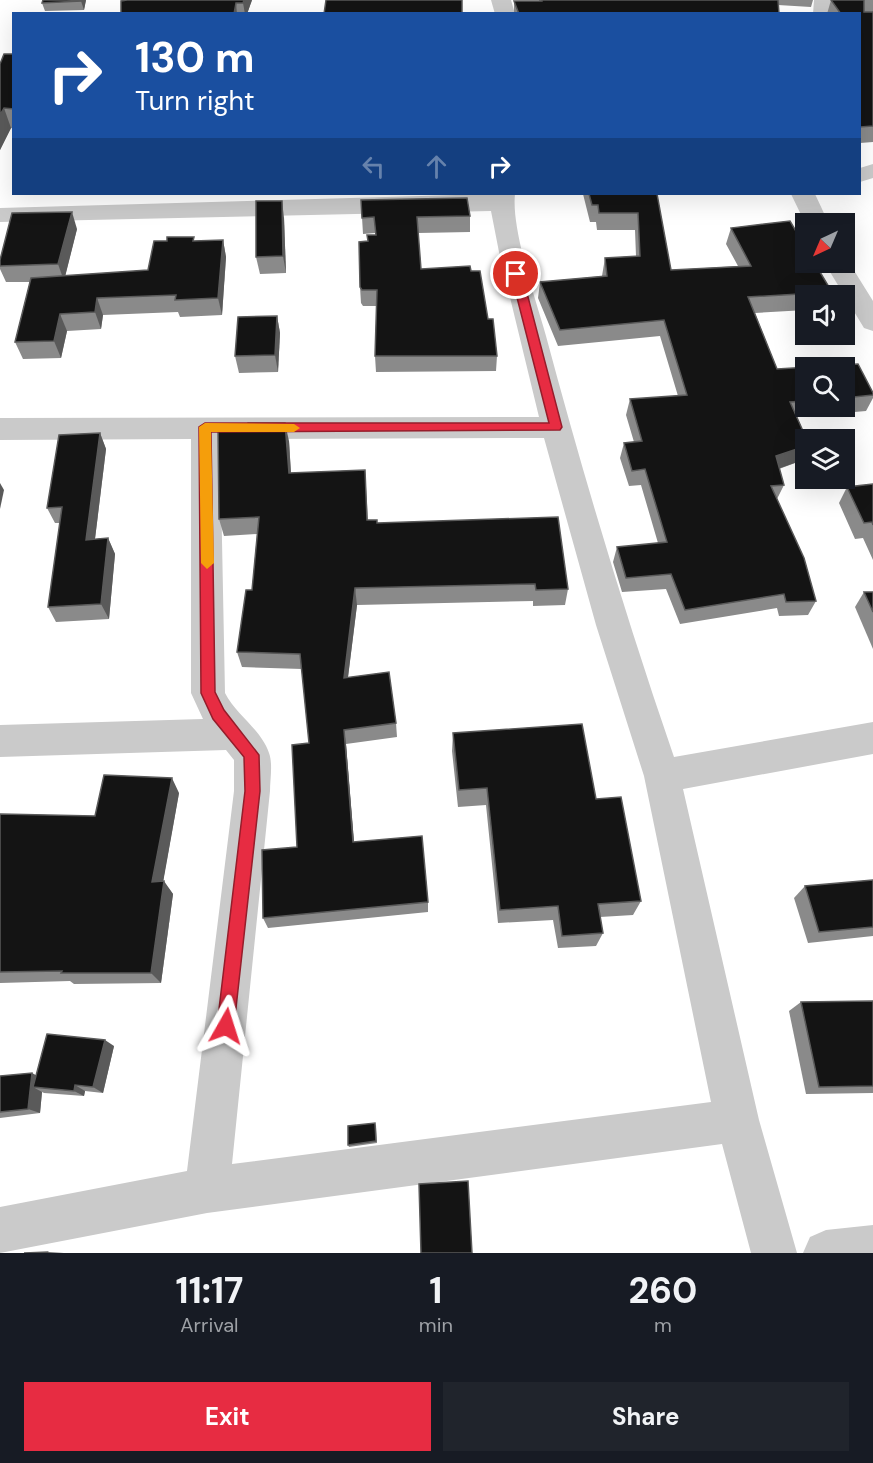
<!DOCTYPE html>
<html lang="en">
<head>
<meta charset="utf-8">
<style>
  body { margin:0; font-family:"DM Sans",sans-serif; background:#20242c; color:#f1f3f6; height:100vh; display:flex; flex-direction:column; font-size:22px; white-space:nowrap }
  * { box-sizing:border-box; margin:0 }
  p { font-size:20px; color:#9ea1a6 }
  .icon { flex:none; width:33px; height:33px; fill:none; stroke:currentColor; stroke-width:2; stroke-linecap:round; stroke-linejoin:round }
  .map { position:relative; height:1253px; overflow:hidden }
  .details { display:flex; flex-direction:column; background:#171b24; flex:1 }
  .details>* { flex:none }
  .guide { position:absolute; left:12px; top:12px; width:849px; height:183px; border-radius:0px; box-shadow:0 6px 24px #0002; background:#1a4fa0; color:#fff; overflow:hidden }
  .needle { width:39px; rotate:224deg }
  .buttons { position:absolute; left:795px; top:213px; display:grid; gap:12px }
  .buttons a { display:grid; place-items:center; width:60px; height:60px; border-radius:0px; background:#171b24; box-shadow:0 6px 24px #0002; font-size:30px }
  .pin { position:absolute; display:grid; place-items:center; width:51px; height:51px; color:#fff; margin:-26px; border:3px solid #fff; border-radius:50%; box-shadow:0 2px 6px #0007 }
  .me { position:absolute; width:66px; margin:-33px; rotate:6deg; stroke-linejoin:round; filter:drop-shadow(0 0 4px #0008) }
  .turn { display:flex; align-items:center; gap:21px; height:126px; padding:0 24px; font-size:27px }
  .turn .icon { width:78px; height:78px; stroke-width:2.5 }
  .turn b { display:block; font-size:42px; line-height:51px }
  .lanes { display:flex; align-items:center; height:57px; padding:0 24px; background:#0003; justify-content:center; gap:30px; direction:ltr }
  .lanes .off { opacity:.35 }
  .eta { display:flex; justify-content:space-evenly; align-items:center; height:102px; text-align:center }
  .eta b { font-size:36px; font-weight:700; line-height:42px }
  .action { display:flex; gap:12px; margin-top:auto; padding:12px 24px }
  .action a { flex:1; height:69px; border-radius:0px; background:#e72c42; color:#fff; font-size:24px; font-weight:700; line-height:69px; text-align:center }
  .action a+a { background:#20242c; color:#f1f3f6 }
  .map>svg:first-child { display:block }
</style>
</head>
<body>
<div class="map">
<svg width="873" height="1253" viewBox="0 0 873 1253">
  <rect width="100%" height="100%" fill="#fff"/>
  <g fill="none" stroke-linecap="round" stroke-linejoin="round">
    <g fill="#cacaca" fill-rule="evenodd">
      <path d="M491,0H511L515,14H495Z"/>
      <path d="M814,0H834L833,14H813Z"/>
      <path d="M873,164V178L860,182V168Z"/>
      <path d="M491,194H515C511,229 536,300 546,336C584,478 626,618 674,757L873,722V754L683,789L759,1120L797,1253H751L722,1144L207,1213L0,1253V1207L187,1171L234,791V760L226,750L0,757V725L203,719L191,693V439L0,440V418L539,417L499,252L491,211L0,222V208ZM544,438L596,625L644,776L711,1102L232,1164L270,791C270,779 273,764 269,753C261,729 236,715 225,693L220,439Z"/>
      <path d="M791,194H815L829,224L806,225Z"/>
      <path d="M845,256L873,301V331L864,328L824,262H844Z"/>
      <path d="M873,1225V1253H803L810,1237L826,1230Z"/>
    </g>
  </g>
  <g fill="#8a8a8a" fill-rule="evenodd">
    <path d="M86,0L84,10L45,11L42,3Z"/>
    <path d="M127,0H252L247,14H121Z"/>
    <path d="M539,0H813L811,7L778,5L779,14H514V1H539Z"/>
    <path d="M831,0H873V142L860,143V14H827Z"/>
    <path d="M14,54V129L11,128L0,150V64Z"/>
    <path d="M583,194H664H657L671,270L738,266L726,244L731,228L790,221L806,248V262H814L832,292L830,296H806V310L755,313L777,369L858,364L873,393V398L866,411L797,417L807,440H806V454L803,460L779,469L784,485L777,499L804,558L816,601L808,615L779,616L777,608L680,624L666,589L622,592L613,562L617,547L658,543L641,485L629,486L620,458L624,443L634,442L626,415L630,399L678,396L660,336L558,346L538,298L540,282L602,276L605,258L636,256L635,230H597L596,222H590ZM806,368H844V406H806Z"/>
    <path d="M361,200L470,216V232L418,233L421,269L471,271L488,319L497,356L496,371L376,372L375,356L377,306H363L361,303L360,287L368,241L375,235V233L363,234Z"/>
    <path d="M284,218L286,273L260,274L256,257Z"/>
    <path d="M77,229L65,276L148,270L194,241L223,240L226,257L222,315L180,317L178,312L103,315L101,329L67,331L61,358L23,359L15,342L30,282H6L0,269V260Z"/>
    <path d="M277,316L280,333L278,372L239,373L235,356Z"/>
    <path d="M100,433L106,449L95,539L108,538L115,554L109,619L56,622L48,607L60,523H55L47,508Z"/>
    <path d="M289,441L291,473L365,470L368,520L378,523L568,589L565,605L533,606V601L357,605L348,677L396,723L397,737L346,744L354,842L428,902V912L268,928L263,918L297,847L309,743L302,669L242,667L237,652L252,590L257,534L224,536L219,519Z"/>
    <path d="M873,484V560L863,538L855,539L839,503L847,487Z"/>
    <path d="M864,592H873V649L855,607Z"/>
    <path d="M453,733L596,799L641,901L633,915L600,917L603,933L596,946L558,948L553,920L498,923L486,805L458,807L452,751Z"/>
    <path d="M179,793L163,881L173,894L161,983L74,984L70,981L0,983V814L95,816Z"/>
    <path d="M873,880V936L808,943L794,898L805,886Z"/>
    <path d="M873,1001V1093L806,1094L789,1011L801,1002Z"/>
    <path d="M114,1046L103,1093L85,1091L84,1096L44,1093L42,1092L40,1113L0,1118V1076L36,1075Z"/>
    <path d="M376,1125L377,1143L349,1147L348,1145Z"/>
  </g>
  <g fill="#5a5a5a">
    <path d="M82,0H86L84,10L81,1Z"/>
    <path d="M244,0H252L247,14H245L243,3Z"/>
    <path d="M236,3L237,14H234Z"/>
    <path d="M4,108L11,128L0,150V115Z"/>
    <path d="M282,201L284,218L286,273L283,256Z"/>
    <path d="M72,212L77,229L64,281L58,264Z"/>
    <path d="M223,240L226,257L222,315L218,298Z"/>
    <path d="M97,298L103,315L101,329L95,312Z"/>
    <path d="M60,314L67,331L61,358L54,341Z"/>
    <path d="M277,316L280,333L278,372L275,355Z"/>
    <path d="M285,423L289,441L292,491L289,473Z"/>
    <path d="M100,433L106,449L93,555L86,540Z"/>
    <path d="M806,446V454L803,460L769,472L776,456Z"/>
    <path d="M0,483L4,490L0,509Z"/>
    <path d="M108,538L115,554L109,619L101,604Z"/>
    <path d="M355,588L357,605L346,693L344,678Z"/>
    <path d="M344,730L346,744L355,854L353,842Z"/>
    <path d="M172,778L179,793L161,894L152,882Z"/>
    <path d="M164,881L173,894L161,983L151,973Z"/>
    <path d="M105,1040L114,1046L103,1093L93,1087Z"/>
    <path d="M32,1073L43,1079L33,1087L42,1092L40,1113L28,1109Z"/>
    <path d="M75,1085L85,1091L84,1096L74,1091Z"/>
    <path d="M47,1252L64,1253H46Z"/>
  </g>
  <g fill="#141414" stroke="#5a5a5a" stroke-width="1.5">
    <path d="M43,0H82L81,1L42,3Z"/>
    <path d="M127,0H244L243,3H236L234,14H121V1Z"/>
    <path d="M326,0H462V14H324Z"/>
    <path d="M542,0H778L779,14H519L514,1H542Z"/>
    <path d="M831,0H864V12H873V126L860,127V14H841Z"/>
    <path d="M4,54H14V109L4,108L0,115V64Z"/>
    <path d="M589,194H657L671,270L751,266L731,228L790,221L806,248V262H814L832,292L748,297L777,369L858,364L873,393V395L844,398V368H806V401L790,402L807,440H806V446L776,456L784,485L771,486L804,558L816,601L786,602L784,594L685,610L671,574L626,578L617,547L667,542L645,469L632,471L624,443L642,441L630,399L687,395L664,320L560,330L540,282L607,276L605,258L640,256L638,213H599L598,205H592Z"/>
    <path d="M467,198L470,216L417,217L421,269L470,266L471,271H480L488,319H493L497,356H375L377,290H362L360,287L359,242L368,241L367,235H376L374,217L362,218L361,200Z"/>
    <path d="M256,201H282L283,256L256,257Z"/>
    <path d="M72,212L58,264L0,266V260L12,213Z"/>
    <path d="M167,237H194L193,241L223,240L218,298L175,300L176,295L97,298L95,312L60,314L54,341L15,342L31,278L148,270L154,241H167Z"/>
    <path d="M277,316L275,355L235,356L238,317Z"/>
    <path d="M248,423H285L289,473L365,470L367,520H377V523L558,517L568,589L536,590L535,584L355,588L344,678L389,672L396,723L344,730L353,842L422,836L428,902L263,918L262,850L297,847L292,745L309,743L300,654L237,652L246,590H252L259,517L219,519L218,429L247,427Z"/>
    <path d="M100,433L86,540L108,538L101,604L48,607L62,507L47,508L59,435Z"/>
    <path d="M873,484V525L872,522L864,523L847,487Z"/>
    <path d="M864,592H873V612Z"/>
    <path d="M582,724L596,799L621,797L641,901L598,904L603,933L562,936L558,906L500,910L487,788L459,790L453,733Z"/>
    <path d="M104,775L172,778L152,882L164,881L151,973H61L62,971L0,972V814L95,816Z"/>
    <path d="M873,880V927L819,932L805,886Z"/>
    <path d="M873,1001V1086L819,1087L801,1002Z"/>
    <path d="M47,1034L105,1040L93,1087L75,1085L74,1091L33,1087Z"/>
    <path d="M32,1073L28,1109L0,1112V1076Z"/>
    <path d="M375,1123L376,1141L348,1145V1126Z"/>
    <path d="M468,1181L472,1253H421L419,1184Z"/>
    <path d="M47,1252L46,1253H24Z"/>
  </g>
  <path fill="#e72c42" stroke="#961d2b" stroke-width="1.5" d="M516,270L522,274L562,427L560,430L211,432L215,692L224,710L259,755L260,791L234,1026L232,1032L226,1034L220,1032L217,1026L245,791L244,757L213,719L201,693L199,427L205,423H549L511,274Z"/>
  <path fill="#f59e0b" d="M205,423L294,424L300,428L294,432H211L214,563L207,569L201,563L199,427Z"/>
</svg>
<div class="buttons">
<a><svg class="needle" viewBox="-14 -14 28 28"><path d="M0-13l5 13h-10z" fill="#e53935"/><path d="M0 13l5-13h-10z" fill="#9ea1a6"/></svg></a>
<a><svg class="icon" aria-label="sound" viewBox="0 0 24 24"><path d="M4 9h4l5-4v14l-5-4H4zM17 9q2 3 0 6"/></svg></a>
<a><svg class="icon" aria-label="search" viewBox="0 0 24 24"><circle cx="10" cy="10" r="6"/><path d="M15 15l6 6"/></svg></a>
<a><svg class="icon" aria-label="layers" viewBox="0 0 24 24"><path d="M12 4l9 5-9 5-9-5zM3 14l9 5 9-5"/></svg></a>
</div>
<div class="pin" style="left:516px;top:274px;background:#d93025"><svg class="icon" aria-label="arrive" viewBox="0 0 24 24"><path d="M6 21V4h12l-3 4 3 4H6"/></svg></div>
<svg class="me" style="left:226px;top:1026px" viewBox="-20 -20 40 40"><path d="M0-17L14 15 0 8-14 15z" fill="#e72c42" stroke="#fff" stroke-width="4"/></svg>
<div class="guide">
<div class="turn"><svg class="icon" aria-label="right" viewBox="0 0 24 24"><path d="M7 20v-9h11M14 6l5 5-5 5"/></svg><div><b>130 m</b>Turn right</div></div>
<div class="lanes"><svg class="icon off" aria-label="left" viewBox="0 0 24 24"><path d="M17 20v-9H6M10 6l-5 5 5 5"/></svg><svg class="icon off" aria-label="ahead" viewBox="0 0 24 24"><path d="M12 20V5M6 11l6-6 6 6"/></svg><svg class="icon" aria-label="right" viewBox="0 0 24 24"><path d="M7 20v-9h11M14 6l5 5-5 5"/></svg></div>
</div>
</div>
<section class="details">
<div class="eta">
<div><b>11:17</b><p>Arrival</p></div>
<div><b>1</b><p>min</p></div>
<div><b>260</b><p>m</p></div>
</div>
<div class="action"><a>Exit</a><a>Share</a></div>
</section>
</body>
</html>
